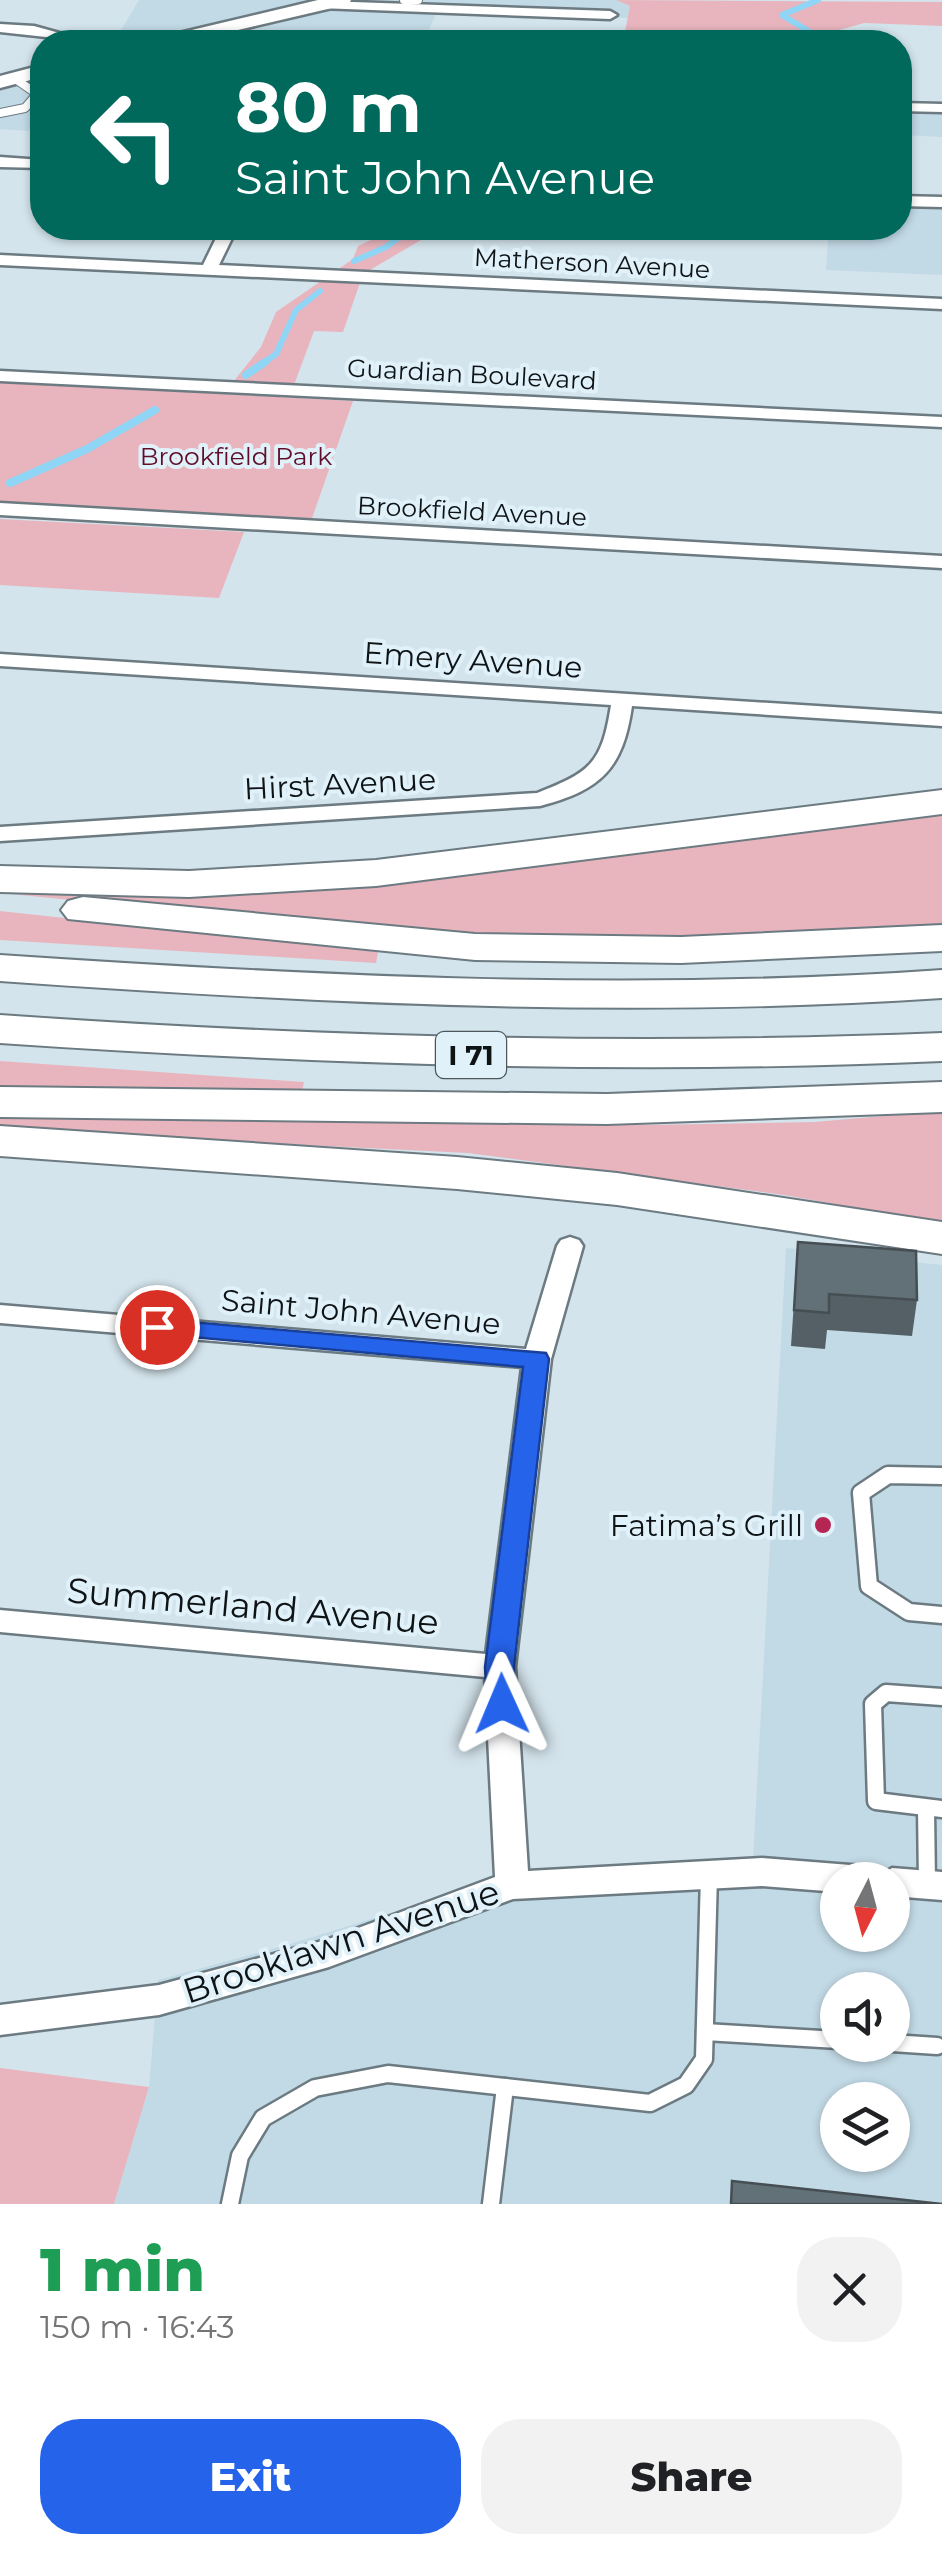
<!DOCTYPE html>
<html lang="en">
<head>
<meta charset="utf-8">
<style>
  body { margin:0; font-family:Montserrat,sans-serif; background:#f2f2f2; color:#202124; height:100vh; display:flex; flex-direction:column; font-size:38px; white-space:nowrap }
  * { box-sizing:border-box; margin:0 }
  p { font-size:32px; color:#757577 }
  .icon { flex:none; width:55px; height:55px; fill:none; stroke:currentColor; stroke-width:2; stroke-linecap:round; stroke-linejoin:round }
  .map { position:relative; height:2204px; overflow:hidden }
  .details { display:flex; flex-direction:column; background:#fff; flex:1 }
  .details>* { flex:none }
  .banner { position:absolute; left:30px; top:30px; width:882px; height:210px; border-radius:40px; box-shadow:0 2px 8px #0004; background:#00695c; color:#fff; overflow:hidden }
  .needle { width:65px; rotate:186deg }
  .fabs { position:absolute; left:820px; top:1862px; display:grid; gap:20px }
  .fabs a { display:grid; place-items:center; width:90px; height:90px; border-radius:50%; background:#fff; box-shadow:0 2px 8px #0004; font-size:50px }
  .pin { position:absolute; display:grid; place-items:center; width:85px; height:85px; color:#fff; margin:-42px; border:5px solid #fff; border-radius:50%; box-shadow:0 2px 10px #0007 }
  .me { position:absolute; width:110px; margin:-55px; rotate:359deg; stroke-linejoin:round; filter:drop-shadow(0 0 8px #0008) }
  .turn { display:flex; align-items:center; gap:35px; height:210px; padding:0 40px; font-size:45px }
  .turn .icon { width:130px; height:130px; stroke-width:2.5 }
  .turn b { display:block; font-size:70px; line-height:85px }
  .round { display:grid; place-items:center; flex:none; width:105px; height:105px; border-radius:40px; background:#f2f2f2 }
  .summary { display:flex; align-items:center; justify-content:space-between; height:170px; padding:0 40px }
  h1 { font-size:60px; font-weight:800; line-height:75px; color:#1e9e55 }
  .action { display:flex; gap:20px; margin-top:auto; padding:20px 40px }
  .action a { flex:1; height:115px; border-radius:40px; background:#2563eb; color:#fff; font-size:40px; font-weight:800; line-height:115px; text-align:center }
  .action a+a { background:#f2f2f2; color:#202124 }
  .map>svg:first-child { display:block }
</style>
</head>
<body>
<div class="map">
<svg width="942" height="2204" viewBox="0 0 942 2204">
  <rect width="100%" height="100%" fill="#d4e4ec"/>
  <g fill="#c2dae6" fill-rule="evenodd">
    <path d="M139,0H616L631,6L628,18L437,11L424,42H114Z"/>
    <path d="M42,69V117H38L28,131L0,129V79Z"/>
    <path d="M900,109L942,111V137L900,135Z"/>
    <path d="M900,199L942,200V275L826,270L829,228H900Z"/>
    <path d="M786,1248L942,1265V2204H114L149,2087L158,1980L290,1944L533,1869L753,1859ZM838,1880H892V1935H838ZM838,1990H892V2045H838ZM838,2100H892V2155H838Z"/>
  </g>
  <g fill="#e8b5be">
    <path d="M616,0L942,2V26L864,23L836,31L835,42H623L630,6Z"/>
    <path d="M396,228H508L505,236L433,233L363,274L343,332L314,331L294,385L233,382L261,347L276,312L353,259L358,246Z"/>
    <path d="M0,382L353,401L311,521L0,505Z"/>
    <path d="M0,519L244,532L219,598L0,585Z"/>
    <path d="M919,814L942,815V927C805,933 668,944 531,938C354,930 177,910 0,893V885L392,880L597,858Z"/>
    <path d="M0,911L378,952L376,963L0,940Z"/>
    <path d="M0,1061L304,1082L301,1095L0,1091Z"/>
    <path d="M942,1111V1223L784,1195L468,1153L0,1130V1117L646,1125L814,1122Z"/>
    <path d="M0,2068L149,2087L114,2204H0Z"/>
  </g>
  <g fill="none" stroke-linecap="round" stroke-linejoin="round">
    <g stroke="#8fd5f6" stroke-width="6">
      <path d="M816,42L815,35L782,15L818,0"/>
      <path d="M354,261L386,247L411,228"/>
      <path d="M262,364L276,354L296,310L320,291"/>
    </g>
    <g stroke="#8fd5f6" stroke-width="8">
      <path d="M246,375L265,362"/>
      <path d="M10,483L87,449L155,410"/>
    </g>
    <g stroke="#6c7a81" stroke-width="10">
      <g id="lane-far1">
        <path d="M404,0H418"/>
        <path d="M0,113L25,108L37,94L14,78"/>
      </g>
    </g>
    <g stroke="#6c7a81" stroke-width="21">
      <g id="lane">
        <path d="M942,1476L888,1475L861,1493L869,1586L909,1612L942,1615"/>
        <path d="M942,1697L886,1693L873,1704L876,1801L942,1809"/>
        <path d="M926,1808L927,1885"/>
        <path d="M705,2032L838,2040"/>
        <path d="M892,2043L937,2046"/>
        <path d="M230,2204L240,2156L263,2118L315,2088L388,2074L650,2103L686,2085L704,2059L709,1875"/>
        <path d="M491,2204L505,2087"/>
      </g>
    </g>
    <g stroke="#6c7a81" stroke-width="5">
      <g id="street">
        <path d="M324,1L610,11L617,15L610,19L319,8V2Z"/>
        <path d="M0,24L34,26L92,42L0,32Z"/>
        <path d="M900,103L942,104V112L900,111Z"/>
        <path d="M0,157L42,160V168L0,167Z"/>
        <path d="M900,196L942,197V207L900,206Z"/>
        <path d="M221,228H237L219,265L942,299V309L0,265V255L203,265Z"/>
        <path d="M0,371L942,417V427L0,381Z"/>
        <path d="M0,503L942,556V568L0,515Z"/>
        <path d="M0,654L942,714V726L632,706C623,769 601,790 540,806L0,841V827L537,793C591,772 602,763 611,705L0,666Z"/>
        <path d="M570,1237L579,1240L583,1246L551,1359L515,1667L528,1871L762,1858L863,1866L875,1870L878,1877L892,1868L942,1872V1900L892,1896V1880H838V1892L762,1886L513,1899L329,1967L159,2015L0,2035V2005L159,1985L326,1940L495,1877L485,1677L0,1632V1610L486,1654L522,1367L0,1323V1305L526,1349L557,1246L561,1240Z"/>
      </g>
    </g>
    <g stroke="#6c7a81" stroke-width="5">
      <g id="secondary">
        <path d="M318,0H351L349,4L187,42H155L158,38Z"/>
        <path d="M42,65V77L0,88V76Z"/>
      </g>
    </g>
    <g stroke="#6c7a81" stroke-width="4">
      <g id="highway">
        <path d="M942,790V814L376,886L189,897L0,892V866L189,871L376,860Z"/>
        <path d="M83,897L475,934L681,937L942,925V951L681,963L475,960L68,919L61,910L68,901Z"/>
        <path d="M0,955C315,976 627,992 942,970V998C627,1019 315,1003 0,981Z"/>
        <path d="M0,1015C314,1037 627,1046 942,1033V1061C627,1075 314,1064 0,1043Z"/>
        <path d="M942,1082V1112L607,1124L0,1117V1087L607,1094Z"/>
        <path d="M0,1126L457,1157L617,1173L942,1222V1254L617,1205L457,1189L0,1156Z"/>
      </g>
    </g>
    <use href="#lane-far1" stroke="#fff" stroke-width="8"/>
    <use href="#lane" stroke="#fff" stroke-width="16"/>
    <use href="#street" fill="#fff" fill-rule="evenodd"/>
    <use href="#secondary" fill="#fff" fill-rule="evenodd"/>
    <use href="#highway" fill="#fff" fill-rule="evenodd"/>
  </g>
  <path fill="#546066" d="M798,1242L917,1300L912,1336L827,1330L825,1349L791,1346Z"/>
  <g fill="#627077" stroke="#454e53" stroke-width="2.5">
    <path d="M798,1242L916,1251L917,1300L829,1294V1313L794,1310Z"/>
    <path d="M732,2181L942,2204H731Z"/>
  </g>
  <path fill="#2563eb" stroke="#184099" stroke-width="2.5" d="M157,1319L546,1353L549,1359L514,1667L516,1704L512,1712L502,1715L492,1712L487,1704L485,1667L523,1367L148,1333L145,1327Z"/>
  <circle fill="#b62655" stroke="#e1f1f9" stroke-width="4" cx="823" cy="1525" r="10"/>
  <g text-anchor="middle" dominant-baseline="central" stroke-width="8" stroke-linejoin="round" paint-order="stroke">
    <g font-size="25" fill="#0e1316" stroke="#e1f1f9">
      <text transform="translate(592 263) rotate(3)">Matherson Avenue</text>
      <text transform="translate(472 374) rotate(3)">Guardian Boulevard</text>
      <text transform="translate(472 511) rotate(3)">Brookfield Avenue</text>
    </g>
    <g font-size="25" fill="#5f0d28" stroke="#e1f1f9">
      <text x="236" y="456">Brookfield Park</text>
    </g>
    <rect fill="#e1f1f9" stroke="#4d565a" stroke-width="2.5" x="436" y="1032" width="70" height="46" rx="8"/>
    <g font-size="28" font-weight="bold" fill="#0e1316">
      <text x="471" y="1055">I 71</text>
    </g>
    <g font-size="30" fill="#0e1316" stroke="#e1f1f9">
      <text transform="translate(473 660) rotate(4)">Emery Avenue</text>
      <text transform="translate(340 784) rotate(-3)">Hirst Avenue</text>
      <text transform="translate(361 1312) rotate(5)">Saint John Avenue</text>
    </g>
    <g font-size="30" fill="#0e1316" stroke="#e1f1f9" text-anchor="end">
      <text x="803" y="1525">Fatima’s Grill</text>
    </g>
    <g font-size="35" fill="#0e1316" stroke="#e1f1f9">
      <text transform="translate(253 1606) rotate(5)">Summerland Avenue</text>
      <text transform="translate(341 1941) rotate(-18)">Brooklawn Avenue</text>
    </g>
  </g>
</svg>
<div class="fabs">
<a><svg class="needle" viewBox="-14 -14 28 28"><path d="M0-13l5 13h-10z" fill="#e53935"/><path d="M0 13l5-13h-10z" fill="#757577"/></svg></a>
<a><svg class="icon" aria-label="sound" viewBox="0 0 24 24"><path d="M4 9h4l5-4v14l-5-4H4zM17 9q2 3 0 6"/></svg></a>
<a><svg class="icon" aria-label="layers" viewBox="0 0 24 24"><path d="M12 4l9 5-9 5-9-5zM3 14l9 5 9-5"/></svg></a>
</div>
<div class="pin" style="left:157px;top:1327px;background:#d93025"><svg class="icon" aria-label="arrive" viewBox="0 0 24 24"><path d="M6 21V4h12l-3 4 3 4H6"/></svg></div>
<svg class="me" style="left:502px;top:1704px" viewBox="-20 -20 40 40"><path d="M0-17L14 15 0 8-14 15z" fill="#2563eb" stroke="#fff" stroke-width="4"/></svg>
<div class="banner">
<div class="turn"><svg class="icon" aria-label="left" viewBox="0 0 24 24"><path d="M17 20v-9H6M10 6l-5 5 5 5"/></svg><div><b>80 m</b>Saint John Avenue</div></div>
</div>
</div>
<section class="details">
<div class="summary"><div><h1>1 min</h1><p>150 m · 16:43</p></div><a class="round"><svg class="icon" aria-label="close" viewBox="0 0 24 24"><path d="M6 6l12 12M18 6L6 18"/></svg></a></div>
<div class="action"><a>Exit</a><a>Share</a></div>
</section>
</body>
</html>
